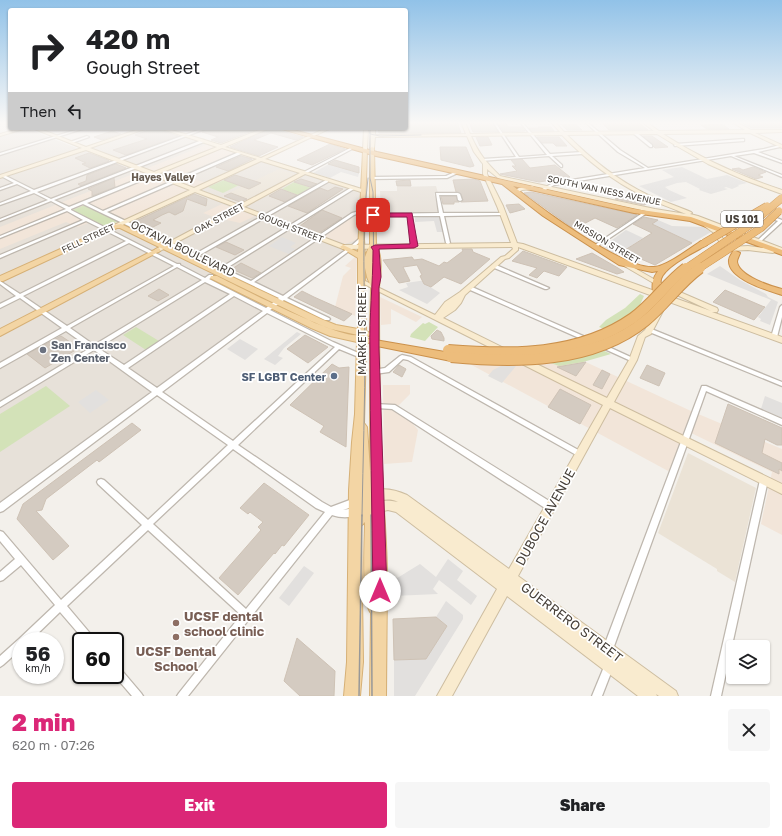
<!DOCTYPE html>
<html lang="en">
<head>
<meta charset="utf-8">
<style>
  body { margin:0; font-family:"Golos Text",sans-serif; background:#f6f6f6; color:#202124; height:100vh; display:flex; flex-direction:column; font-size:15px; white-space:nowrap }
  * { box-sizing:border-box; margin:0 }
  p { font-size:13px; color:#757577 }
  .icon { flex:none; width:22px; height:22px; fill:none; stroke:currentColor; stroke-width:2; stroke-linecap:round; stroke-linejoin:round }
  .map { position:relative; height:696px; overflow:hidden }
  .details { display:flex; flex-direction:column; background:#fff; flex:1 }
  .details>* { flex:none }
  .top-card { position:absolute; left:8px; top:8px; width:400px; height:122px; border-radius:4px; box-shadow:0 1px 3px #0004; background:#fff; color:#202124; overflow:hidden }
  .tools { position:absolute; left:726px; top:640px; display:grid; gap:8px }
  .tools a { display:grid; place-items:center; width:44px; height:44px; border-radius:4px; background:#fff; box-shadow:0 1px 3px #0004; font-size:20px }
  .speed { position:absolute; left:12px; top:632px; display:flex; gap:8px; font-size:20px; font-weight:700; text-align:center }
  .speed>* { display:grid; place-content:center; width:52px; height:52px; border-radius:50%; background:#fff; box-shadow:0 1px 3px #0004; line-height:1 }
  .speed small { font-size:10px; font-weight:400 }
  .speed .limit { border:2px solid #111; border-radius:6px; background:#fff; color:#111 }
  .pin { position:absolute; display:grid; place-items:center; width:34px; height:34px; color:#fff; margin:-17px; border-radius:8px; box-shadow:0 2px 6px #0006 }
  .me { position:absolute; width:44px; margin:-22px; rotate:0deg; stroke-linejoin:round; filter:drop-shadow(0 0 3px #0008) }
  .turn { display:flex; align-items:center; gap:14px; height:84px; padding:0 12px; font-size:18px }
  .turn .icon { width:52px; height:52px; stroke-width:2.5 }
  .turn b { display:block; font-size:28px; line-height:34px }
  .then { display:flex; align-items:center; height:38px; padding:0 12px; background:#0003; gap:8px; font-size:15px }
  .round { display:grid; place-items:center; flex:none; width:42px; height:42px; border-radius:4px; background:#f6f6f6 }
  .head { display:flex; align-items:center; justify-content:space-between; height:68px; padding:0 12px }
  h1 { font-size:24px; font-weight:800; line-height:30px; color:#db2777 }
  .button { display:flex; gap:8px; margin-top:auto; padding:8px 12px }
  .button a { flex:1; height:46px; border-radius:4px; background:#db2777; color:#fff; font-size:16px; font-weight:800; line-height:46px; text-align:center }
  .button a+a { background:#f6f6f6; color:#202124 }
  .map>svg:first-child { display:block }
</style>
</head>
<body>
<div class="map">
<svg width="782" height="696" viewBox="0 0 782 696">
  <rect width="100%" height="100%" fill="#f3f0eb"/>
  <g fill="#e7e1d9">
    <path d="M146,128H161L366,193L356,247L0,508V176Z"/>
    <path d="M28,129L79,149L0,175V136Z"/>
    <path d="M436,186L438,193H434L439,212L381,213L380,191H397V187Z"/>
  </g>
  <g fill="#f2e5d9">
    <path d="M208,144L235,153L180,175L207,183L115,224L101,218L78,227L66,222L0,249V227Z"/>
    <path d="M222,204L255,216L240,223L214,217L203,213Z"/>
    <path d="M355,215H358L357,239L354,241L345,244L324,236Z"/>
    <path d="M355,257H357L355,316L335,307L343,276L351,268L345,266Z"/>
    <path d="M380,297L422,317L416,322L391,309V324L381,325Z"/>
    <path d="M575,357L691,411L782,449V535L761,524L772,472L687,431L670,472L468,363L517,364Z"/>
    <path d="M383,385H410V394L398,406L418,430L412,462L384,464Z"/>
  </g>
  <g fill="#ebe3d6">
    <path d="M279,169L295,174L240,203L223,196Z"/>
    <path d="M688,453L756,488L735,582L717,571V569L658,533Z"/>
  </g>
  <g fill="#d3e2b8">
    <path d="M224,180L239,185L223,193L208,187Z"/>
    <path d="M294,182L311,188L298,195L282,189Z"/>
    <path d="M85,205L119,221L106,227L72,210Z"/>
    <path d="M640,294L644,296L625,338L599,327L606,320L625,308Z"/>
    <path d="M429,322L438,327L425,341L410,337L411,334L423,323L425,324Z"/>
    <path d="M136,327L159,341L146,350L123,335Z"/>
    <path d="M600,349L611,354L583,362L559,366L548,362Z"/>
    <path d="M46,386L70,406L0,452V414Z"/>
  </g>
  <g fill="#e2e0de">
    <path d="M329,164L359,173L358,177L341,172L330,178L313,173Z"/>
    <path d="M682,167L707,179L727,175L747,183L738,185L739,186L732,189L726,187L724,188L728,189L711,194L699,190L700,189L686,182L677,183L665,187L669,190L687,198L671,202L639,186L674,177L662,170Z"/>
    <path d="M441,216L444,232H437L434,221L415,222V217Z"/>
    <path d="M658,220L672,226L703,227L711,232L692,243L652,224Z"/>
    <path d="M626,230L643,238L617,255L602,247Z"/>
    <path d="M282,237L296,243L290,247L295,249L289,254L269,246Z"/>
    <path d="M720,266L740,280L766,294L768,297L778,302L770,325L760,321L761,319L758,317L771,300L707,274Z"/>
    <path d="M433,279L427,285L440,293L427,304L399,290L408,287L406,283Z"/>
    <path d="M297,332L301,334L284,348L278,356L283,358L275,365L264,359Z"/>
    <path d="M240,339L258,349L245,360L227,349Z"/>
    <path d="M503,365L516,366L502,383L488,376L493,370Z"/>
    <path d="M96,390L109,400L90,413L78,402Z"/>
    <path d="M765,396L782,403V418L761,409Z"/>
    <path d="M448,559L463,571L457,580L477,596L471,605L439,580L433,589L438,594L393,596L394,580L420,564L436,577Z"/>
    <path d="M304,566L314,573L289,606L279,598Z"/>
    <path d="M446,601L463,615V619L415,696H394V660L426,659L447,626L436,617Z"/>
  </g>
  <g fill="#d4cbc1" stroke="#cec2b5">
    <path d="M406,122H457L461,133H379L378,128H406Z"/>
    <path d="M469,122H492L498,132H473Z"/>
    <path d="M497,122H505L508,127H522L525,131L504,132Z"/>
    <path d="M601,122H638L648,130H609Z"/>
    <path d="M740,122H782V128H752Z"/>
    <path d="M561,124H575L582,130H567Z"/>
    <path d="M722,124L729,129H707L701,125Z"/>
    <path d="M538,127H551L554,131H532L529,128H539Z"/>
    <path d="M154,128L178,136L126,155L113,150L147,139L135,135Z"/>
    <path d="M209,128H260L221,143L211,140L218,137L202,132Z"/>
    <path d="M271,128L303,137L296,140L271,133L254,140L278,147L259,156L230,147Z"/>
    <path d="M112,131L121,134L102,140L94,137Z"/>
    <path d="M643,136H652L668,147L655,148Z"/>
    <path d="M476,137H488L492,145L480,146Z"/>
    <path d="M537,137H559L567,146H556L553,143H542Z"/>
    <path d="M330,144L345,149L312,165L297,160Z"/>
    <path d="M440,147H466L474,166L470,167L441,160Z"/>
    <path d="M89,153L108,160L109,161L90,168L82,164L86,163L75,158Z"/>
    <path d="M241,156L252,159L228,171L216,167Z"/>
    <path d="M522,159L530,168L555,165L570,177L539,182L500,174L517,171L512,166H516L511,160Z"/>
    <path d="M335,160L359,167V173L328,164Z"/>
    <path d="M116,164L126,168L81,186L78,184L86,181L87,175Z"/>
    <path d="M753,167L766,172L758,175L763,177L756,179L732,169L739,168L743,170Z"/>
    <path d="M235,175L261,183L249,189L224,180Z"/>
    <path d="M114,178L115,187L92,196V191L88,189Z"/>
    <path d="M301,179L317,184L310,187L294,182Z"/>
    <path d="M474,179L480,181L488,201L461,202L463,200L461,194L456,192L453,180Z"/>
    <path d="M410,180L411,186H397L396,181Z"/>
    <path d="M335,187L343,189L307,213L288,206L320,188L328,191Z"/>
    <path d="M281,189L297,195L285,202L269,196Z"/>
    <path d="M531,192L634,214L637,215L617,228L595,218L574,229L524,193Z"/>
    <path d="M231,193L247,199L240,202L224,196Z"/>
    <path d="M194,194L207,199L206,206L187,199L183,211L175,215L169,212L162,215L153,220L161,223L151,228L136,221Z"/>
    <path d="M636,194L651,202L644,205L615,199Z"/>
    <path d="M441,196H456L459,202H454V204H443Z"/>
    <path d="M519,204L525,209L510,213L506,205Z"/>
    <path d="M322,210L342,218L319,233L300,226Z"/>
    <path d="M644,217L658,220L652,224L692,243L655,265L641,259L637,261L627,256L631,253L625,250L652,233L633,224Z"/>
    <path d="M226,242L244,250L235,255L216,247Z"/>
    <path d="M462,249H472L473,252L490,259L461,284L444,277L431,287L424,284L420,276L422,275L417,265L403,267L410,281L399,283L383,260L412,257L414,260L422,259L439,266L444,262L447,263L463,251Z"/>
    <path d="M523,251L567,267L559,276L544,271L537,278L529,275L537,268L512,261Z"/>
    <path d="M592,253L618,268L624,272L617,274L576,259Z"/>
    <path d="M241,263L261,273L252,278L232,269Z"/>
    <path d="M159,289L169,295L158,301L148,296Z"/>
    <path d="M725,290L762,306L765,307L754,320L713,302Z"/>
    <path d="M302,291L314,297L352,314L344,321L294,297Z"/>
    <path d="M437,330L441,332L444,338V341L432,339L431,336Z"/>
    <path d="M305,335L328,347L308,363L287,349Z"/>
    <path d="M61,336L79,348L45,368L27,354Z"/>
    <path d="M586,362L576,376L557,367Z"/>
    <path d="M332,364L339,368L349,367L346,447L320,432L324,426L290,405Z"/>
    <path d="M399,365L406,369L402,377L393,372Z"/>
    <path d="M647,365L665,373L659,386L640,378Z"/>
    <path d="M602,370L610,374L602,389L593,385Z"/>
    <path d="M560,389L591,405L580,424L548,407Z"/>
    <path d="M728,404L782,428V445H777L765,439L762,453L782,463V471L779,469V474L715,443Z"/>
    <path d="M132,423L141,430L99,462L97,460L46,499L42,510L36,511L69,546L53,560L17,519L23,504Z"/>
    <path d="M264,483L309,515L284,546L282,545L275,554L274,553L238,595L219,578L261,530L258,527L263,522L250,512L248,514L240,508Z"/>
    <path d="M436,617L447,626L426,659L394,660L393,619Z"/>
    <path d="M297,638L335,671L334,696H300L284,681Z"/>
  </g>
  <g fill="none" stroke-linecap="round" stroke-linejoin="round">
    <g stroke="#beb7ae" stroke-width="2.5">
      <g id="street">
        <path d="M493,122H495L519,157L547,155L520,122H522L550,154L582,152L584,153L582,154L552,156L562,165V167H561L549,156L481,161V159H482L516,157Z"/>
        <path d="M585,122H587L620,150L648,168L764,149L780,145V147L758,152L782,161V163L754,153L734,156L782,175V177L731,156L554,185L544,191H542V189L553,183L645,168L618,152Z"/>
        <path d="M82,128H86L0,155V153Z"/>
        <path d="M204,128H208L37,192L51,199L202,140H204V142L54,200L69,207L153,173H155V175L87,203L103,211L239,152H241V154L107,212L195,254L326,180H328V182L198,256L222,267L352,187H354V189L225,269L251,281L352,213L363,210L365,211L354,215L254,282L283,296L351,246L360,238H362V240L353,248L287,298L329,318L330,319L329,320H325L284,300L270,310L333,342L363,355L364,356L361,358L339,349L238,445L322,502L331,507L355,498L358,499L359,502L358,505L343,510L355,508L358,509L359,512L358,515C349,518 341,518 332,515L188,696H177L179,693L241,615L148,530L67,606L94,638L96,641H85L60,612L30,641H21V649L3,665L0,667V656L19,639L55,605L21,565L3,580L0,581V572L15,559L0,541V531L3,532L61,600L142,525L98,484L97,482L98,480L101,479L104,480L148,520L228,445L157,395L3,511L0,512V503L152,392L94,350L0,407V402L90,348L66,331L0,368V363L62,328L20,298L0,308V304L16,296L0,284V281L20,294L126,241L86,221L0,258V255L83,220L67,211L0,238V236L66,209L51,201L0,221V219L48,200L34,193L0,205V203L31,191L17,184L0,190V188L14,183L1,176L4,175L34,190ZM83,204L218,269V271H222L279,298L266,308L209,279L213,277V275H209L205,278L180,265V264H177L71,210V209ZM129,243L174,266L67,326L23,296ZM177,267L202,280L94,345L70,328ZM205,282L230,294L124,365L98,348ZM234,296L263,311L157,388L128,368ZM267,313L335,347L233,441L162,392ZM233,449L316,508L325,512L246,609L153,524Z"/>
        <path d="M634,132H636L652,145V147H650L634,134Z"/>
        <path d="M87,136L89,137L72,143L70,142Z"/>
        <path d="M743,139H744V141L675,146L674,145L675,144Z"/>
        <path d="M352,147L354,148L305,174L302,173Z"/>
        <path d="M457,171L460,172L447,178L372,179L370,178L372,177L446,176Z"/>
        <path d="M436,193H458L460,194L462,200L460,201L458,200L457,195H439L443,213H503L505,214L503,215L444,216L450,243L448,244L446,243L440,216H412L416,246L414,247L412,246L408,216H373L371,215L373,214L439,213Z"/>
        <path d="M644,212L647,213L595,248H594L592,247Z"/>
        <path d="M772,217H774L782,220V222L759,243H757V241L778,221L772,219Z"/>
        <path d="M492,265H496L549,288L547,289H545L492,267Z"/>
        <path d="M468,287H472L590,339L591,340L588,342L586,341L468,289Z"/>
        <path d="M782,305V317L777,337L774,339L771,337L780,307Z"/>
        <path d="M649,328L782,382V386L647,331L646,330L647,329Z"/>
        <path d="M600,343L635,359L636,360L635,361H631L598,346L597,345Z"/>
        <path d="M402,355L411,357L582,452L583,454L582,456L580,457L578,456L408,360L403,359L389,372L375,374H373L372,372L373,370L385,368L400,356Z"/>
        <path d="M702,386H706L782,419V425L706,391L685,450L613,649L611,652L608,654L605,652L603,649Z"/>
        <path d="M374,404H376L395,405L554,504L555,507L554,510L551,511L548,510L392,409L376,408H374L373,406Z"/>
        <path d="M764,477L767,478L768,480L721,696H711L760,480L761,478Z"/>
        <path d="M609,660L612,662L614,665L602,696H592L606,662Z"/>
        <path d="M115,664L118,666L141,693L143,696H132L114,675H115Z"/>
      </g>
    </g>
    <g stroke="#cdbda0" stroke-width="2">
      <g id="secondary">
        <path d="M461,122H465L470,134L560,132L551,122H555L564,132L654,131L642,122H646L659,131L745,130L732,122H736L751,130H782V132L755,133L782,145V148L750,133L663,134C700,158 740,176 782,190V194L744,180L708,164L675,145L657,134L567,135C591,159 617,180 648,195C662,201 677,206 691,212L692,213L690,214L698,216L782,248V252L695,219L655,213L498,178L487,169V174L503,206L517,243L523,244L711,311L662,288L619,263L620,262H624L666,286L717,308L718,310L717,312H712L782,337V343L518,247V250L509,258L505,259L465,295L461,303L455,310L443,318L510,351L511,353L507,356L358,281L361,279L363,280L435,315L445,302L460,292L501,257L505,256L513,249L512,247L343,249L240,209L158,252L155,250L156,249L235,207L195,192L118,227H114V225L190,190L86,150L0,178V175L82,148L32,128H38L86,147L142,128H148L90,148L154,172L217,147L159,128H165L221,145L264,128H270L225,147L261,158L326,128H331L265,159L365,190V192H361L305,174L244,207L344,245L511,243L497,206L483,174V164L474,152L467,136L375,137L374,148L372,149L370,148L371,128H375V135L466,134ZM562,135C586,160 613,181 643,196C657,203 672,208 686,214L655,209L500,176C486,162 479,154 471,136ZM222,148L257,159L194,188L158,174ZM261,161L300,173L239,205L199,190Z"/>
        <path d="M21,128H27L0,136V134Z"/>
        <path d="M364,128H368L367,151L365,152L363,151Z"/>
        <path d="M532,186L534,187V189L522,190L516,194L513,192L519,188Z"/>
        <path d="M706,223L718,231L725,242L724,243H720L714,233L704,226V224Z"/>
        <path d="M748,246L773,249L776,251L773,253L748,250L729,251L726,249L729,247Z"/>
        <path d="M656,309H659L663,311L651,334L645,337L637,360L614,402L782,484V494L610,408L518,576L676,691L678,696H659L656,694L657,696H638L507,596L452,696H437L497,589L396,512L388,510L374,513L370,512L369,508L370,504C380,500 388,500 398,502C387,496 378,503 368,500L367,496L368,492C382,487 394,489 407,495L509,569L603,405L518,362L517,360L518,358H524L607,398L629,360L638,336L645,330Z"/>
      </g>
    </g>
    <g stroke="#d6b076" stroke-width="2">
      <g id="primary">
        <path d="M372,147L374,148L376,244C383,256 381,274 379,287C379,348 379,408 382,469C383,505 387,541 387,578C387,617 386,657 386,696H370L371,613C361,602 365,539 365,522L361,526L363,662L360,696H344L347,662L349,490L352,442L355,414L357,342L330,336L311,328L210,278L211,276H217C239,287 342,340 358,335L331,329L315,323L120,228H117L3,281H0V276L114,225L121,224L321,319L336,325L358,329V258L340,247L343,245L358,252L363,151L365,150L367,151L364,239L365,257L370,244V148ZM365,268L367,277L371,287L370,333L366,331ZM370,335V340L366,337ZM370,342V471L367,427L364,423L366,344Z"/>
        <path d="M158,248L160,249V251L0,336V329Z"/>
      </g>
    </g>
    <g stroke="#cb914c" stroke-width="2">
      <g id="highway">
        <path d="M278,128H286L377,152L634,209L691,217L782,250V255L690,221L634,213L513,186C538,206 623,270 654,267C667,266 689,249 701,241H707V245C695,252 665,266 661,279C660,284 661,290 661,295L657,298L653,295C652,285 652,279 658,271L652,272L619,265L543,216L502,184L376,156Z"/>
        <path d="M733,251H736L740,253C739,256 737,259 737,262C739,276 770,286 782,289V295C769,291 727,279 729,260C729,257 732,254 733,251Z"/>
        <path d="M375,340L451,353L455,354L456,357L455,360L451,361L372,345L370,343Z"/>
      </g>
    </g>
    <use href="#street" fill="#fff" fill-rule="evenodd"/>
    <use href="#secondary" fill="#f9ebcf" fill-rule="evenodd"/>
    <use href="#primary" fill="#f3d5a4" fill-rule="evenodd"/>
    <use href="#highway" fill="#edbd7c" fill-rule="evenodd"/>
    <g stroke="#989898" stroke-width="1">
      <path d="M370,128V178L373,192L374,299L371,335L372,516"/>
      <path d="M369,131L370,134L380,136L421,135"/>
      <path d="M362,516C363,459 365,402 365,345C365,290 361,233 368,178"/>
    </g>
    <g stroke="#989898" stroke-width="1.5">
      <path d="M371,515L372,696"/>
      <path d="M359,696L362,515"/>
    </g>
    <g stroke="#cb914c" stroke-width="8" stroke-linecap="butt">
      <g id="highway-bridge-far1">
        <path d="M704,243L767,206"/>
        <path d="M685,269L750,225L782,198"/>
        <path d="M698,269L761,228L779,211"/>
      </g>
    </g>
    <g stroke="#cb914c" stroke-width="12" stroke-linecap="butt">
      <g id="highway-bridge">
        <path d="M448,350C511,355 579,356 633,318C653,304 667,282 686,268"/>
        <path d="M451,357C515,363 592,364 645,321C665,305 679,283 700,268"/>
      </g>
    </g>
    <use href="#highway-bridge-far1" stroke="#edbd7c" stroke-width="7"/>
    <use href="#highway-bridge" stroke="#edbd7c" stroke-width="10"/>
  </g>
  <linearGradient id="sky" x2="0" y2="1"><stop stop-color="#91c2e8"/><stop offset="0.56" stop-color="#faf8f6"/><stop offset="1" stop-color="#faf8f6" stop-opacity="0"/></linearGradient>
  <rect width="782" height="219" fill="url(#sky)"/>
  <path fill="#db2777" stroke="#8e194d" d="M373,213H412L418,246L414,248L379,249L381,277L379,287V349L387,591L385,596L380,598L375,596L373,591C372,511 370,430 370,350C369,317 373,284 373,250L371,247L375,245L410,244L407,217H371V214Z"/>
  <circle fill="#6b7280" stroke="#fff" stroke-width="1.5" cx="43" cy="350" r="4"/>
  <circle fill="#5c6f8a" stroke="#fff" stroke-width="1.5" cx="334" cy="376" r="4"/>
  <g fill="#8d6e63" stroke="#fff" stroke-width="1.5">
    <circle cx="176" cy="623" r="4"/>
    <circle cx="176" cy="637" r="4"/>
  </g>
  <g text-anchor="middle" dominant-baseline="central" stroke-width="3.5" stroke-linejoin="round" paint-order="stroke">
    <g font-size="9" fill="#474039" stroke="#fff">
      <text transform="translate(604 190) rotate(12)">SOUTH VAN NESS AVENUE</text>
      <text transform="translate(219 218) rotate(-28)">OAK STREET</text>
      <text transform="translate(291 227) rotate(21)">GOUGH STREET</text>
      <text transform="translate(88 238) rotate(-25)">FELL STREET</text>
      <text transform="translate(607 242) rotate(31)">MISSION STREET</text>
    </g>
    <g font-size="10" font-weight="bold" fill="#685d52" stroke="#fff">
      <text x="163" y="177">Hayes Valley</text>
    </g>
    <rect fill="#fff" stroke="#7e7974" stroke-width="1" x="721" y="211" width="42" height="16" rx="3"/>
    <g font-size="10" font-weight="bold" fill="#474039">
      <text x="742" y="219">US 101</text>
    </g>
    <g font-size="11" fill="#474039" stroke="#fff">
      <text transform="translate(183 248) rotate(26)">OCTAVIA BOULEVARD</text>
      <text transform="translate(361 330) rotate(-90)">MARKET STREET</text>
    </g>
    <g font-size="11" font-weight="bold" fill="#5b616d" stroke="#fff" text-anchor="start">
      <text x="51" y="344">San Francisco<tspan x="51" dy="13">Zen Center</tspan></text>
    </g>
    <g font-size="11" font-weight="bold" fill="#4e5e75" stroke="#fff" text-anchor="end">
      <text x="326" y="376">SF LGBT Center</text>
    </g>
    <g font-size="13" fill="#474039" stroke="#fff">
      <text transform="translate(545 517) rotate(-61)">DUBOCE AVENUE</text>
      <text transform="translate(572 622) rotate(37)">GUERRERO STREET</text>
    </g>
    <g font-size="13" font-weight="bold" fill="#785e54" stroke="#fff" text-anchor="start">
      <text x="184" y="616">UCSF dental<tspan x="184" dy="15">school clinic</tspan></text>
      <text x="176" y="651" text-anchor="middle">UCSF Dental<tspan x="176" dy="15">School</tspan></text>
    </g>
  </g>
</svg>
<div class="tools">
<a><svg class="icon" aria-label="layers" viewBox="0 0 24 24"><path d="M12 4l9 5-9 5-9-5zM3 14l9 5 9-5"/></svg></a>
</div>
<div class="speed"><div>56<small>km/h</small></div><div class="limit">60</div></div>
<div class="pin" style="left:373px;top:215px;background:#d93025"><svg class="icon" aria-label="arrive" viewBox="0 0 24 24"><path d="M6 21V4h12l-3 4 3 4H6"/></svg></div>
<svg class="me" style="left:380px;top:591px" viewBox="-20 -20 40 40"><circle r="19" fill="#fff"/><path d="M0-13L10 11 0 6-10 11z" fill="#db2777"/></svg>
<div class="top-card">
<div class="turn"><svg class="icon" aria-label="right" viewBox="0 0 24 24"><path d="M7 20v-9h11M14 6l5 5-5 5"/></svg><div><b>420 m</b>Gough Street</div></div>
<div class="then">Then<svg class="icon" aria-label="left" viewBox="0 0 24 24"><path d="M17 20v-9H6M10 6l-5 5 5 5"/></svg></div>
</div>
</div>
<section class="details">
<div class="head"><div><h1>2 min</h1><p>620 m · 07:26</p></div><a class="round"><svg class="icon" aria-label="close" viewBox="0 0 24 24"><path d="M6 6l12 12M18 6L6 18"/></svg></a></div>
<div class="button"><a>Exit</a><a>Share</a></div>
</section>
</body>
</html>
